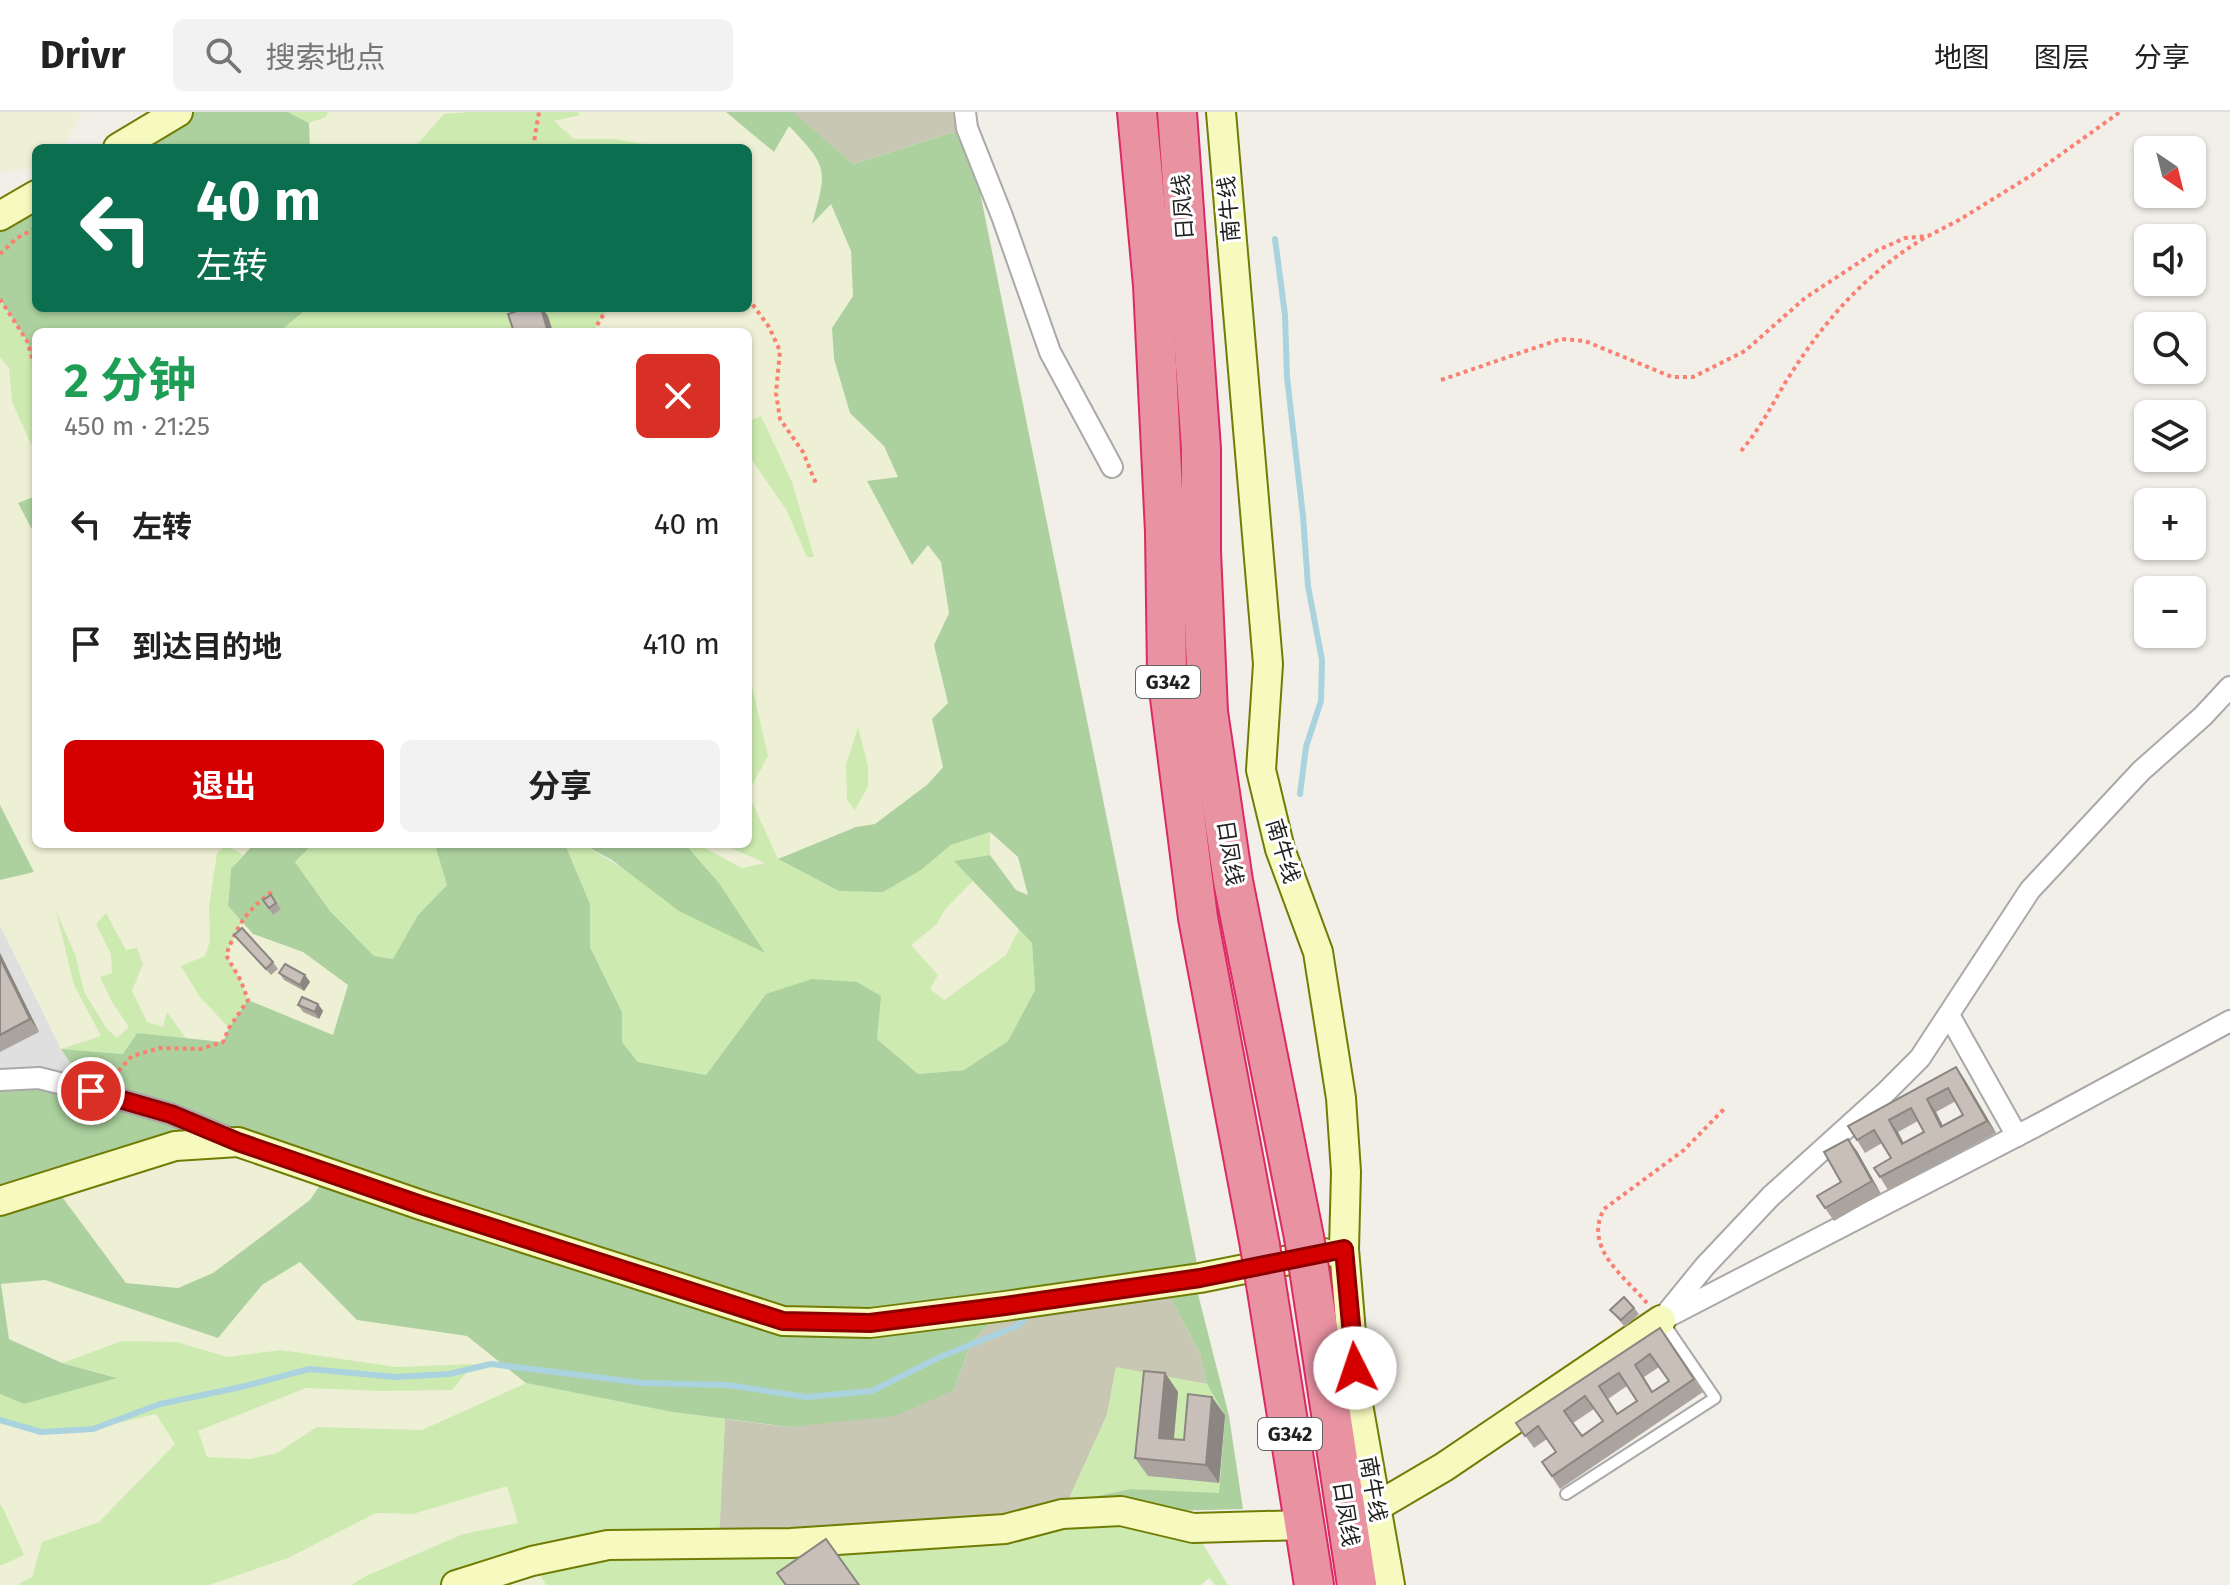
<!DOCTYPE html>
<html lang="zh">
<head>
<meta charset="utf-8">
<style>
  body { margin:0; font-family:"Fira Sans","Noto Sans SC",sans-serif; background:#f2f2f2; color:#222; height:100vh; display:flex; flex-direction:column; font-size:30px; white-space:nowrap }
  * { box-sizing:border-box; margin:0 }
  p { font-size:26px; color:#767676 }
  .icon { flex:none; width:44px; height:44px; fill:none; stroke:currentColor; stroke-width:2; stroke-linecap:round; stroke-linejoin:round }
  .map { position:relative; flex:1; overflow:hidden }
  .side { position:absolute; left:32px; top:216px; width:720px; height:520px; display:flex; flex-direction:column; background:#fff; border-radius:12px; box-shadow:0 2px 6px #0004 }
  .side>* { flex:none }
  .banner { position:absolute; left:32px; top:32px; width:720px; height:168px; border-radius:12px; box-shadow:0 2px 6px #0004; background:#0b6e4f; color:#fff; overflow:hidden }
  .needle { width:52px; rotate:145deg }
  .fabs { position:absolute; left:2134px; top:24px; display:grid; gap:16px }
  .fabs a { display:grid; place-items:center; width:72px; height:72px; border-radius:12px; background:#fff; box-shadow:0 2px 6px #0004; font-size:40px }
  .pin { position:absolute; display:grid; place-items:center; width:68px; height:68px; color:#fff; margin:-34px; border:4px solid #fff; border-radius:50%; box-shadow:0 2px 8px #0007 }
  .me { position:absolute; width:88px; margin:-44px; rotate:356deg; stroke-linejoin:round; filter:drop-shadow(0 0 6px #0008) }
  .turn { display:flex; align-items:center; gap:28px; height:168px; padding:0 32px; font-size:36px }
  .turn .icon { width:104px; height:104px; stroke-width:2.5 }
  .turn b { display:block; font-size:56px; line-height:68px }
  .round { display:grid; place-items:center; flex:none; width:84px; height:84px; border-radius:12px; background:#f2f2f2 }
  .head { display:flex; align-items:center; justify-content:space-between; height:136px; padding:0 32px }
  h1 { font-size:48px; font-weight:700; line-height:60px; color:#1e9e55 }
  .cta { display:flex; gap:16px; margin-top:auto; padding:16px 32px }
  .cta a { flex:1; height:92px; border-radius:12px; background:#d40000; color:#fff; font-size:32px; font-weight:700; line-height:92px; text-align:center }
  .cta a+a { background:#f2f2f2; color:#222 }
  ul { padding:0; list-style:none }
  li { display:flex; align-items:center; gap:24px; height:120px; padding:0 32px }
  li div { flex:1 }
  li b { display:block; font-size:30px }
  li em { font-style:normal }
  header { display:flex; align-items:center; gap:48px; box-sizing:border-box; height:112px; padding:0 40px; background:#fff; border-bottom:2px solid #e0e0e0 }
  header strong { font-size:38px }
  nav { display:flex; gap:44px; margin-inline-start:auto; font-size:28px }
  .search { width:560px; height:72px; background:#f2f2f2; display:flex; align-items:center; gap:20px; box-sizing:border-box; padding:0 28px; border-radius:12px; color:#767676; font-size:30px }
  .map>svg:first-child { display:block }
</style>
</head>
<body>
<header>
<strong>Drivr</strong>
<div class="search"><svg class="icon" aria-label="search" viewBox="0 0 24 24"><circle cx="10" cy="10" r="6"/><path d="M15 15l6 6"/></svg>搜索地点</div>
<nav><a>地图</a><a>图层</a><a>分享</a></nav>
</header>
<div class="map">
<svg width="2230" height="1473" viewBox="0 0 2230 1473">
  <rect width="100%" height="100%" fill="#f2efe9"/>
  <path fill="#e0dfdf" d="M0,813L61,937L73,955L113,964L91,979L0,968Z"/>
  <g fill="#c7c7b4">
    <path d="M792,0H965L967,16L853,52Z"/>
    <path d="M1170,1186L1200,1241L1207,1272L1116,1256L1107,1303L1062,1402L718,1432L725,1307L789,1315L954,1278L971,1231L1005,1194Z"/>
  </g>
  <g fill="#eef0d5">
    <path d="M0,0H83L61,36H36V53L25,57L0,60Z"/>
    <path d="M328,0H469L444,2L414,36H310L309,11L326,5Z"/>
    <path d="M577,0H726L773,40L789,13L818,44L823,69L812,110L831,91L851,139L854,184L832,216L834,247L850,301L884,334L899,366L868,369L912,453L928,432L941,450L949,501L934,533L948,592L932,607L943,654L928,672L875,712L856,715L778,747L748,681L768,644L748,556V220H593L605,200L603,196H748V36H667L614,27H574L553,8L580,3Z"/>
    <path d="M0,245L9,256L12,290L36,343V384L18,391L36,425V732H254L244,743L227,733L209,794L210,829L205,845L200,885L229,916L223,930L187,928L168,901L164,915L147,911L132,879L143,852L137,836L126,838L96,812L111,842L112,861L100,865L112,890L129,915L117,926L107,917L84,880L76,845L58,804L74,873L101,924L61,937L0,813V768L34,759L0,693Z"/>
    <path d="M990,720L1018,745L1028,783L1016,778L990,743Z"/>
    <path d="M697,732H722L766,751L743,756Z"/>
    <path d="M973,769L1019,817L1006,843L944,888L930,877L910,833L936,813L946,796Z"/>
    <path d="M242,809L254,822L303,840L348,873L333,923L248,888L241,869L226,843Z"/>
    <path d="M238,1030L328,1061L310,1088L275,1116L213,1161L178,1176L126,1171L53,1073Z"/>
    <path d="M300,1150L357,1208L467,1224L526,1271L422,1318L317,1315L277,1341L250,1347L207,1346L197,1319L306,1276L382,1279L473,1252L396,1255L281,1238L227,1245L177,1230L122,1229L62,1251L9,1226L1,1172L45,1168L218,1226L262,1173Z"/>
    <path d="M156,1302L175,1332L99,1410L42,1430L32,1465L17,1473H0V1454L23,1443L0,1395V1308L41,1320L93,1317Z"/>
    <path d="M507,1373L518,1411L463,1422L366,1464L351,1473H209L288,1446L376,1401L413,1402Z"/>
    <path d="M532,1449L546,1473H456Z"/>
  </g>
  <g fill="#cdebb0">
    <path d="M288,0H328L326,5L309,11Z"/>
    <path d="M469,0H577L581,3L554,9L574,27H614L667,36H414L444,2Z"/>
    <path d="M0,188L27,229L36,259V343L12,290L9,256L0,245Z"/>
    <path d="M308,196H603L605,200L593,220H279Z"/>
    <path d="M761,304L792,370L814,445H807L787,399L748,342V310Z"/>
    <path d="M748,556L768,644L748,681L778,747L839,779L921,758L951,733L990,720V743L955,749L973,769L946,796L936,813L911,833L938,863L930,877L944,888L1006,843L1019,817L1032,831L1035,878L1008,929L964,958L918,962L877,927L766,882L706,963L638,950L622,930V900L590,835V792L565,732H582L763,839L719,771L686,733L697,732L742,756L765,751L722,732H748Z"/>
    <path d="M858,615L868,654V674L855,698L847,688L846,653Z"/>
    <path d="M313,732H440L436,737L447,773L418,803L394,847L374,844L330,799L295,750Z"/>
    <path d="M227,733L243,743L231,757L228,794L242,809L226,843L241,869L248,888L229,916L200,885L181,854L205,844L210,829L209,794L217,741Z"/>
    <path d="M56,799L76,845L84,880L107,917L117,926L129,915L112,890L100,865L112,861L111,842L96,812L106,801L126,838L137,836L143,852L132,879L147,910L163,915L167,900L187,928L137,921L123,942L61,937L101,924L74,873Z"/>
    <path d="M122,1229L177,1230L227,1245L281,1238L396,1255L474,1252L452,1278L382,1279L306,1276L198,1319L207,1345L250,1347L277,1341L317,1315L422,1318L526,1271L672,1300L725,1307L719,1432L1062,1402L1107,1303L1116,1255L1207,1272L1225,1303L1219,1382L1131,1377L1097,1384L1193,1416L1228,1473H1215L1209,1466L1201,1473H546L532,1449L456,1473H351L366,1464L463,1422L518,1411L507,1374L413,1402L376,1401L288,1446L209,1473H17L32,1465L42,1430L99,1410L175,1332L156,1302L93,1317L41,1320L0,1308V1282L24,1292L115,1265L62,1251Z"/>
    <path d="M1,1392L24,1443L0,1454V1395Z"/>
  </g>
  <g fill="#add19e" fill-rule="evenodd">
    <path d="M178,0H288L309,11L310,36H118Z"/>
    <path d="M726,0H793L853,52L967,16L1200,1166L1005,1194L971,1231L954,1278L895,1304L789,1315L672,1300L526,1271L467,1224L357,1208L300,1150L262,1173L218,1226L45,1168L1,1172L9,1227L62,1251L117,1266L24,1292L0,1282V968L91,979L112,964L73,955L61,937L123,942L137,921L223,930L229,916L248,888L333,923L348,873L303,840L253,822L228,794L231,757L254,732H313L295,750L330,799L374,844L393,847L418,803L447,773L436,737L440,732H565L590,792V835L622,900V930L638,950L706,963L766,882L812,867L857,870L881,884L877,927L918,962L964,958L1008,929L1035,878L1032,831L954,749L990,743L1016,778L1028,783L1018,745L990,720L951,733L921,758L883,780L839,779L778,747L856,715L875,712L928,672L943,655L932,607L948,591L934,533L949,501L941,450L928,433L912,453L867,369L898,365L884,334L850,301L834,247L832,216L853,184L851,139L831,92L812,112C827,57 829,56 789,14L774,40ZM237,1030L328,1061L310,1088L213,1161L178,1176L126,1171L54,1074Z"/>
    <path d="M36,83V196H308L279,220H36V259L27,229L0,187V104Z"/>
    <path d="M36,384V425L18,391Z"/>
    <path d="M0,693L34,760L0,768Z"/>
    <path d="M582,732H685L719,771L765,841L679,799L612,748Z"/>
    <path d="M1198,1182L1229,1304L1243,1397L1062,1402L1097,1384L1131,1377L1219,1381L1225,1303L1207,1272L1200,1241L1170,1186Z"/>
  </g>
  <g fill="none" stroke-linecap="round" stroke-linejoin="round">
    <g stroke="#aad3df" stroke-width="6">
      <path d="M1275,127L1285,203L1287,265L1303,404L1308,474L1322,548L1321,589L1306,635L1300,682"/>
      <path d="M0,1308L41,1320L93,1317L160,1292L241,1275L309,1257L396,1265L449,1262L491,1252L643,1271L728,1273L807,1285L872,1279L940,1245L1017,1214L1024,1208"/>
    </g>
    <g stroke="#a9a9a9" stroke-width="14">
      <path id="lane" d="M1566,1382L1715,1286L1663,1210"/>
    </g>
    <g stroke="#a9a9a9" stroke-width="24">
      <g id="street">
        <path d="M965,0L967,16L1002,104L1050,240L1112,355"/>
        <path d="M1949,903L2017,1024"/>
        <path d="M0,968L39,966L91,979L171,1002L234,1028"/>
        <path d="M1669,1204L2032,1016L2230,909"/>
        <path d="M1661,1208L1705,1154L1771,1084L1885,981L1920,946L2030,778L2141,659L2203,604L2230,575"/>
      </g>
    </g>
    <g stroke="#707d05" stroke-width="32">
      <g id="secondary">
        <path d="M1221,0L1268,552L1261,658L1280,737L1318,840L1341,986L1346,1060L1344,1137L1356,1281L1390,1473"/>
        <path d="M118,36L178,0"/>
        <path d="M0,104L36,83"/>
        <path d="M0,1089L175,1034L238,1030L421,1093L783,1209L870,1211L1005,1194L1200,1166L1324,1141"/>
        <path d="M1362,1399L1376,1395L1444,1355L1661,1208"/>
        <path d="M456,1473L532,1449L608,1433L791,1431L1005,1417L1062,1402L1121,1399L1193,1416L1304,1413"/>
      </g>
    </g>
    <g stroke="#dc2a67" stroke-width="42">
      <g id="highway">
        <path d="M1137,0L1153,173L1165,420L1167,562L1198,806L1260,1134"/>
        <path d="M1177,0L1201,337V439L1208,600L1233,769L1304,1125"/>
        <path d="M1310,1163L1357,1473"/>
        <path d="M1266,1172L1314,1473"/>
      </g>
    </g>
    <g stroke="#fa8072" stroke-width="4" stroke-dasharray="4 4" stroke-linecap="butt">
      <path d="M533,36L539,0"/>
      <path d="M0,142L17,126L36,116"/>
      <path d="M748,186L769,215L780,239L776,281L780,307L803,340L817,374"/>
      <path d="M0,187L27,229L36,259"/>
      <path d="M593,220L605,200L603,196"/>
      <path d="M1441,268L1561,227L1585,229L1672,265H1693L1745,239L1805,186L1878,138L1905,126L1928,124L1959,108L2032,63L2120,0"/>
      <path d="M1741,339C1759,318 1771,295 1785,271C1823,210 1864,162 1926,125"/>
      <path d="M113,965L132,944L160,936L200,937L223,930L229,916L248,888L241,869L226,843C238,812 246,799 273,779"/>
      <path d="M1647,1191C1624,1164 1583,1136 1604,1097L1684,1038L1724,997"/>
    </g>
    <use href="#lane" stroke="#fff" stroke-width="10"/>
    <use href="#street" stroke="#fff" stroke-width="20"/>
    <use href="#secondary" stroke="#f7fabf" stroke-width="28"/>
    <use href="#highway" stroke="#e892a2" stroke-width="38"/>
    <g stroke="#dc2a67" stroke-width="42" stroke-linecap="butt">
      <g id="highway-bridge">
        <path d="M1304,1125L1310,1163"/>
        <path d="M1260,1134L1266,1172"/>
      </g>
    </g>
    <use href="#highway-bridge" stroke="#e892a2" stroke-width="38"/>
  </g>
  <g fill="#aba49e" fill-rule="evenodd">
    <path d="M271,783L281,797L273,803L263,788Z"/>
    <path d="M234,823L273,850L278,857L271,863Z"/>
    <path d="M0,841L39,920L0,940Z"/>
    <path d="M279,861L305,863L310,870L304,879L284,868Z"/>
    <path d="M318,892L323,899L319,907L303,900L298,893Z"/>
    <path d="M1956,955L1965,968L1996,1021L1888,1078L1880,1065L1891,1046L1882,1031L1865,1041L1857,1028ZM1956,989L1963,1003L1943,1014L1936,1000ZM1918,1009L1924,1020L1904,1031L1898,1020Z"/>
    <path d="M1857,1039L1881,1082L1834,1109L1825,1096L1841,1070Z"/>
    <path d="M1634,1196L1639,1202L1625,1215L1610,1198Z"/>
    <path d="M1660,1216L1703,1280L1560,1377L1542,1350L1556,1340L1547,1327L1534,1336L1516,1311ZM1659,1255L1669,1269L1653,1280L1644,1265ZM1627,1274L1637,1289L1618,1302L1608,1287ZM1594,1297L1603,1309L1582,1324L1573,1311Z"/>
    <path d="M1165,1261L1178,1280L1174,1327L1184,1328L1225,1303L1219,1371L1148,1364L1135,1346Z"/>
  </g>
  <g fill="#8b8681">
    <path d="M541,196H542L548,204L553,220H548Z"/>
    <path d="M0,841L39,920L30,907L0,846Z"/>
    <path d="M305,863L310,870L304,879L300,873Z"/>
    <path d="M318,892L323,899L319,907L315,900Z"/>
    <path d="M1956,955L1965,968L1996,1021L1987,1009Z"/>
    <path d="M1927,987L1936,1000L1950,1028L1941,1015Z"/>
    <path d="M1889,1008L1898,1020L1910,1045L1902,1032Z"/>
    <path d="M1848,1027L1857,1039L1881,1082L1872,1069Z"/>
    <path d="M1165,1261L1178,1280L1172,1344L1159,1326Z"/>
    <path d="M1212,1285L1225,1303L1219,1371L1206,1353Z"/>
  </g>
  <g fill="#c7bfb8" stroke="#8b8681" stroke-width="2" fill-rule="evenodd">
    <path d="M526,196H541L548,220H514L508,202Z"/>
    <path d="M271,783L276,791L269,796L263,788Z"/>
    <path d="M242,816L273,850L266,857L234,823Z"/>
    <path d="M0,846L30,907L0,923Z"/>
    <path d="M285,852L305,863L300,873L279,861Z"/>
    <path d="M302,885L318,892L315,900L298,893Z"/>
    <path d="M1956,955L1987,1009L1880,1065L1874,1056L1891,1046L1874,1018L1857,1028L1848,1014ZM1948,976L1963,1003L1941,1015L1927,987ZM1911,996L1924,1020L1902,1032L1889,1008Z"/>
    <path d="M1848,1027L1872,1069L1825,1096L1817,1084L1841,1070L1824,1040Z"/>
    <path d="M1624,1185L1634,1196L1621,1208L1610,1198Z"/>
    <path d="M1660,1216L1694,1267L1552,1364L1542,1350L1556,1340L1538,1314L1525,1324L1516,1311ZM1650,1242L1669,1269L1652,1280L1635,1253ZM1619,1261L1637,1289L1617,1302L1599,1274ZM1585,1284L1603,1309L1582,1324L1564,1299Z"/>
    <path d="M1144,1259L1165,1261L1159,1326L1184,1328L1188,1282L1212,1285L1206,1353L1135,1346Z"/>
    <path d="M826,1427L859,1473H786L777,1461Z"/>
  </g>
  <g fill="none" stroke-linecap="round" stroke-linejoin="round">
    <g stroke="#8a0000" stroke-width="20">
      <path id="route" d="M91,979L171,1002L238,1030L421,1093L783,1209L870,1211L1005,1194L1200,1166L1344,1137L1355,1256"/>
    </g>
    <use href="#route" stroke="#d40000" stroke-width="14"/>
  </g>
  <g text-anchor="middle" dominant-baseline="central" stroke-width="6" stroke-linejoin="round" paint-order="stroke">
    <g fill="#fff" stroke="#646464" stroke-width="2">
      <rect x="1136" y="554" width="64" height="32" rx="6"/>
      <rect x="1258" y="1306" width="64" height="32" rx="6"/>
    </g>
    <g font-size="20" font-weight="bold" fill="#222">
      <text x="1168" y="570">G342</text>
      <text x="1290" y="1322">G342</text>
    </g>
    <g font-size="22" fill="#222" stroke="#fff">
      <text transform="translate(1183 95) rotate(-94)">日凤线</text>
      <text transform="translate(1229 97) rotate(-95)">南牛线</text>
      <text transform="translate(1283 739) rotate(73)">南牛线</text>
      <text transform="translate(1230 741) rotate(81)">日凤线</text>
      <text transform="translate(1373 1377) rotate(80)">南牛线</text>
      <text transform="translate(1346 1402) rotate(81)">日凤线</text>
    </g>
  </g>
</svg>
<div class="fabs">
<a><svg class="needle" viewBox="-14 -14 28 28"><path d="M0-13l5 13h-10z" fill="#e53935"/><path d="M0 13l5-13h-10z" fill="#767676"/></svg></a>
<a><svg class="icon" aria-label="sound" viewBox="0 0 24 24"><path d="M4 9h4l5-4v14l-5-4H4zM17 9q2 3 0 6"/></svg></a>
<a><svg class="icon" aria-label="search" viewBox="0 0 24 24"><circle cx="10" cy="10" r="6"/><path d="M15 15l6 6"/></svg></a>
<a><svg class="icon" aria-label="layers" viewBox="0 0 24 24"><path d="M12 4l9 5-9 5-9-5zM3 14l9 5 9-5"/></svg></a>
<a>+</a>
<a>−</a>
</div>
<div class="pin" style="left:91px;top:979px;background:#d93025"><svg class="icon" aria-label="arrive" viewBox="0 0 24 24"><path d="M6 21V4h12l-3 4 3 4H6"/></svg></div>
<svg class="me" style="left:1355px;top:1256px" viewBox="-20 -20 40 40"><circle r="19" fill="#fff"/><path d="M0-13L10 11 0 6-10 11z" fill="#d40000"/></svg>
<div class="banner">
<div class="turn"><svg class="icon" aria-label="left" viewBox="0 0 24 24"><path d="M17 20v-9H6M10 6l-5 5 5 5"/></svg><div><b>40 m</b>左转</div></div>
</div>
<section class="side">
<div class="head"><div><h1>2 分钟</h1><p>450 m · 21:25</p></div><a class="round" style="background:#d93025;color:#fff"><svg class="icon" aria-label="close" viewBox="0 0 24 24"><path d="M6 6l12 12M18 6L6 18"/></svg></a></div>
<ul>
<li><svg class="icon" aria-label="left" viewBox="0 0 24 24"><path d="M17 20v-9H6M10 6l-5 5 5 5"/></svg><div><b>左转</b></div><em>40 m</em></li>
<li><svg class="icon" aria-label="arrive" viewBox="0 0 24 24"><path d="M6 21V4h12l-3 4 3 4H6"/></svg><div><b>到达目的地</b></div><em>410 m</em></li>
</ul>
<div class="cta"><a>退出</a><a>分享</a></div>
</section>
</div>
</body>
</html>
